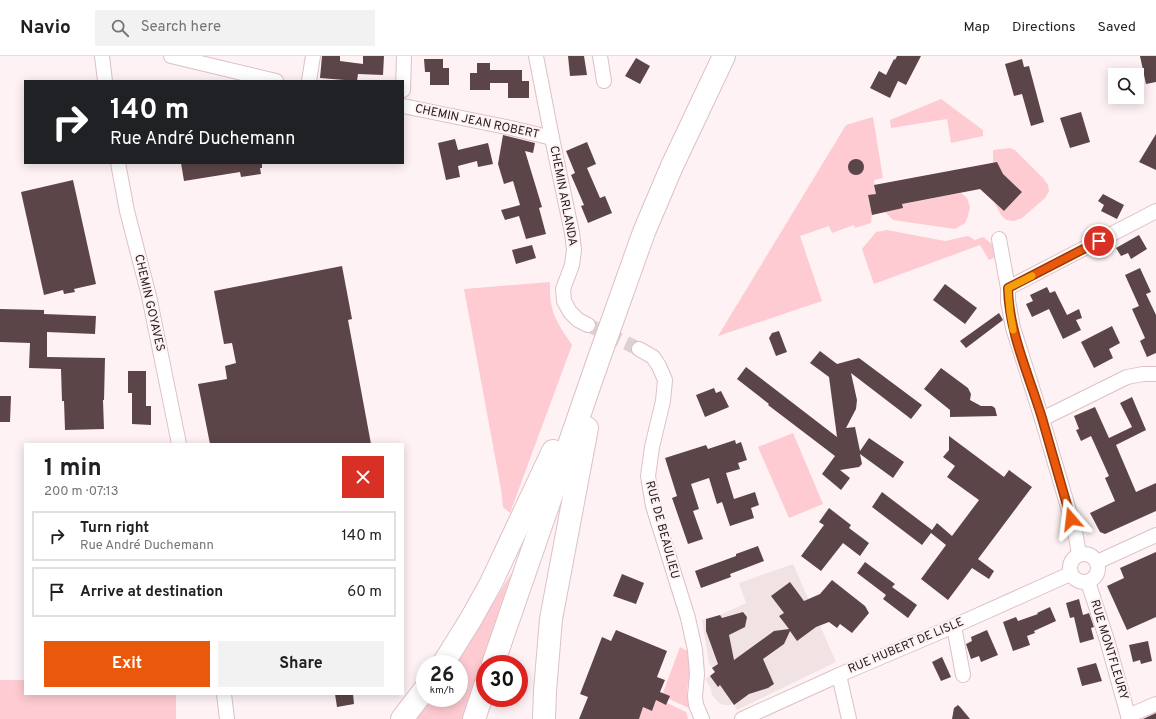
<!DOCTYPE html>
<html lang="en">
<head>
<meta charset="utf-8">
<style>
  body { margin:0; font-family:Overpass,sans-serif; background:#f2f2f2; color:#202124; height:100vh; display:flex; flex-direction:column; font-size:15px; white-space:nowrap }
  * { box-sizing:border-box; margin:0 }
  p { font-size:13px; color:#757577 }
  .icon { flex:none; width:22px; height:22px; fill:none; stroke:currentColor; stroke-width:2; stroke-linecap:round; stroke-linejoin:round }
  .map { position:relative; flex:1; overflow:hidden }
  .drawer { position:absolute; left:24px; top:387px; width:380px; height:252px; display:flex; flex-direction:column; background:#fff; border-radius:0px; box-shadow:0 2px 10px #0003 }
  .drawer>* { flex:none }
  .hud { position:absolute; left:24px; top:24px; width:380px; height:84px; border-radius:0px; box-shadow:0 2px 10px #0003; background:#202124; color:#fff; overflow:hidden }
  .tools { position:absolute; left:1108px; top:12px; display:grid; gap:8px }
  .tools a { display:grid; place-items:center; width:36px; height:36px; border-radius:0px; background:#fff; box-shadow:0 2px 10px #0003; font-size:20px }
  .speed { position:absolute; left:416px; top:599px; display:flex; gap:8px; font-size:20px; font-weight:700; text-align:center }
  .speed>* { display:grid; place-content:center; width:52px; height:52px; border-radius:50%; background:#fff; box-shadow:0 2px 10px #0003; line-height:1 }
  .speed small { font-size:10px; font-weight:400 }
  .speed .limit { border:6px solid #d22; background:#fff; color:#111 }
  .pin { position:absolute; display:grid; place-items:center; width:34px; height:34px; color:#fff; margin:-17px; border:2px solid #fff; border-radius:50%; box-shadow:0 1px 4px #0007 }
  .me { position:absolute; width:44px; margin:-22px; rotate:343deg; stroke-linejoin:round; filter:drop-shadow(0 0 3px #0008) }
  .turn { display:flex; align-items:center; gap:14px; height:84px; padding:0 20px; font-size:18px }
  .turn .icon { width:52px; height:52px; stroke-width:2.5 }
  .turn b { display:block; font-size:28px; line-height:34px }
  .round { display:grid; place-items:center; flex:none; width:42px; height:42px; border-radius:0px; background:#f2f2f2 }
  .headline { display:flex; align-items:center; justify-content:space-between; height:68px; padding:0 20px }
  h1 { font-size:24px; font-weight:700; line-height:30px }
  .cta { display:flex; gap:8px; margin-top:auto; padding:8px 20px }
  .cta a { flex:1; height:46px; border-radius:0px; background:#ea580c; color:#fff; font-size:16px; font-weight:700; line-height:46px; text-align:center }
  .cta a+a { background:#f2f2f2; color:#202124 }
  ul { padding:0; list-style:none }
  li { display:flex; align-items:center; gap:12px; height:50px; margin:0 8px 6px; padding:0 12px; border:2px solid #e0e0e0; border-radius:0px }
  li div { flex:1 }
  li b { display:block; font-size:15px }
  li em { font-style:normal }
  header { display:flex; align-items:center; gap:24px; box-sizing:border-box; height:56px; padding:0 20px; background:#fff; border-bottom:1px solid #e0e0e0 }
  header strong { font-size:19px }
  nav { display:flex; gap:22px; margin-inline-start:auto; font-size:14px }
  .search { width:280px; height:36px; background:#f2f2f2; display:flex; align-items:center; gap:10px; box-sizing:border-box; padding:0 14px; border-radius:0px; color:#757577; font-size:15px }
  .map>svg:first-child { display:block }
</style>
</head>
<body>
<header>
<strong>Navio</strong>
<div class="search"><svg class="icon" aria-label="search" viewBox="0 0 24 24"><circle cx="10" cy="10" r="6"/><path d="M15 15l6 6"/></svg>Search here</div>
<nav><a>Map</a><a>Directions</a><a>Saved</a></nav>
</header>
<div class="map">
<svg width="1156" height="663" viewBox="0 0 1156 663">
  <rect width="100%" height="100%" fill="#fef2f4"/>
  <path fill="#f1e3e4" d="M793,508L836,606L737,654L733,647L730,649H724L719,647L712,639L711,632L705,623L715,616L709,607L702,564L720,559L746,547L739,527Z"/>
  <g fill="#fdcbd1">
    <path d="M941,43L983,74V80L951,87L947,63L891,72L890,64Z"/>
    <path d="M873,61L883,122L874,124L876,138L868,140L872,159L871,167L855,172L854,169L832,177L829,170L800,180L822,245L718,280L846,69Z"/>
    <path d="M1010,92L1015,94L1043,122L1048,129L1049,135L1045,142L1022,162L1014,165L1006,164L1001,159L994,146L1004,155L1022,136L1003,118L993,107V94Z"/>
    <path d="M961,137L967,142L970,151L968,160L965,167L955,173L893,164L885,156L902,152V148Z"/>
    <path d="M887,174L945,185L968,180L975,184L983,181L997,192L998,200L989,204L980,189L874,228L862,193L876,176Z"/>
    <path d="M550,226C549,256 556,265 572,289L510,457L503,451L501,433L464,233Z"/>
    <path d="M793,377L823,448L789,462L758,391Z"/>
    <path d="M512,516L462,663H407L425,642H459V608H451L473,581Z"/>
    <path d="M680,591L689,596L690,613L687,634L690,650L689,652L669,643L663,637Z"/>
    <path d="M0,624H25V638H176V663H0Z"/>
    <path d="M656,644L666,648L667,647L686,656L688,663H639L643,651L652,655Z"/>
  </g>
  <g fill="#5c4548">
    <path d="M322,0H340V5L363,8V0H384L383,19L358,18L357,25L320,22Z"/>
    <path d="M568,0H584L587,19L570,20Z"/>
    <path d="M897,0H921L906,29L898,25L890,42L870,32L879,15L886,19L894,3L895,4Z"/>
    <path d="M1140,0H1156V26L1146,28Z"/>
    <path d="M636,2L650,10L640,28L625,20Z"/>
    <path d="M424,3H443V12H449V29H430V16H425Z"/>
    <path d="M1022,3L1024,11L1029,10L1044,66L1031,70L1022,38L1014,40L1005,8Z"/>
    <path d="M477,7H490V14H522V25H529V42H508V27H490V34H470V17H477Z"/>
    <path d="M1081,56L1090,86L1070,92L1060,62Z"/>
    <path d="M1156,78V114L1139,106Z"/>
    <path d="M503,79L535,87L533,97L525,95L542,151L539,152L546,178L526,183L519,160L505,164L501,154L520,149L513,125L504,128L498,108Z"/>
    <path d="M455,83L458,94L488,87L493,108L478,111L477,105L458,110L460,121L446,124L438,87Z"/>
    <path d="M587,86L596,108L587,112L600,142L605,140L612,157L588,167L581,150L584,149L571,119L575,117L566,95Z"/>
    <circle cx="856" cy="111" r="8"/>
    <path d="M997,106L1003,118L1022,136L1004,155L980,133L902,148L903,152L872,159L868,139L876,138L874,129Z"/>
    <path d="M181,107H262V112H260L261,118L241,121L240,116L184,125Z"/>
    <path d="M73,124L96,228L74,233L75,236L64,238L63,234L44,239L21,136Z"/>
    <path d="M1103,138L1124,149L1117,163L1101,155L1104,149L1098,145Z"/>
    <path d="M1139,179L1147,193L1131,203L1128,197L1121,200L1116,192Z"/>
    <path d="M532,189L536,202L516,208L512,194Z"/>
    <path d="M342,210L352,263L348,264L371,388H210L198,328L227,323L225,310L236,307L232,287L224,288L214,235Z"/>
    <path d="M1140,212L1151,236L1146,238L1156,259V297L1147,301L1140,285L1145,282L1132,253L1139,250L1125,219Z"/>
    <path d="M945,228L977,252L965,268L933,244Z"/>
    <path d="M1047,231L1050,237L1055,235L1067,259L1079,253L1082,262L1076,264L1081,274L1063,283L1049,253L1032,261L1026,248L1033,245L1030,239Z"/>
    <path d="M0,253L44,254V258L96,260L95,278L47,276V301L105,302L104,344H103L104,373L65,374L64,345H62L61,313L29,312L30,287L0,286Z"/>
    <path d="M999,257L1003,264L966,292L960,285Z"/>
    <path d="M1112,270L1120,287L1109,293L1113,302L1094,312L1081,286Z"/>
    <path d="M779,275L787,296L776,300L769,282L772,277Z"/>
    <path d="M820,295L837,308L859,302L922,349L911,363L851,317L857,344L856,353L846,372L855,371L860,395L869,382L904,406L893,422L860,398L862,408L859,411L840,414L850,422L841,434L822,418L835,400L768,349L769,348L737,323L746,311L837,381L829,321L810,307Z"/>
    <path d="M941,312L968,332L971,338L970,344L981,350H992L995,352L997,360L950,361V354L924,333Z"/>
    <path d="M128,315H146V350H151V369L132,368V337H128Z"/>
    <path d="M714,332L716,337L721,335L729,351L705,361L696,339Z"/>
    <path d="M0,340H11L10,366H0Z"/>
    <path d="M1132,341L1146,374L1116,389L1136,436L1156,427V455L1105,478L1100,476L1090,457L1115,445L1105,422L1109,420L1091,380L1081,385L1076,374L1079,373L1074,360L1095,351L1109,382L1132,371L1120,347Z"/>
    <path d="M949,380L1004,421L1009,414L1032,431L978,503L994,515L989,523L972,512L948,544L921,523L946,489L931,477L922,489L872,451L882,436L932,474L937,467L952,480L979,444L947,421L955,410L943,401L949,394Z"/>
    <path d="M735,384L736,388L741,386L747,404L738,407L740,413L726,417L734,443L755,436L759,449L751,452L754,462L730,470L722,446L717,448L709,422L691,428L699,453L693,455L703,483L688,488L672,442L677,440L665,402L706,389L708,393Z"/>
    <path d="M829,452L851,469L849,472L869,487L860,500L843,487L821,515L801,500L824,469L819,466Z"/>
    <path d="M758,490L764,505L730,518L731,521L701,532L695,515L736,500V498Z"/>
    <path d="M1156,496V561L1127,574L1107,530L1124,522L1120,512Z"/>
    <path d="M865,506L895,528L892,531L917,549L908,562L883,543L886,539L857,517Z"/>
    <path d="M622,518L644,527L636,548L613,540Z"/>
    <path d="M832,524L865,550L869,557L852,577L840,568L837,572L829,566L816,571L797,585L790,575L784,588L763,603L774,628L768,632L749,638L734,649L720,629L718,631L710,620L715,616L712,612L718,608L706,575V563L720,559L722,562L743,556L747,561L745,571L729,579L734,604L774,575L789,573L779,560L784,557L771,540L790,526L804,545L820,538Z"/>
    <path d="M1079,543L1083,559L1089,557L1094,571L1091,572L1094,583L1080,587L1074,561L1070,562L1066,547Z"/>
    <path d="M1050,551L1056,565L1034,575L1035,577L1027,580L1030,589L1013,595L1003,566L1016,561L1018,565L1038,558L1037,557Z"/>
    <path d="M616,574L667,595L657,621L665,624L660,636L670,640L666,649L656,644L652,655L643,651L639,663H579L588,641L580,638L602,581L611,585Z"/>
    <path d="M987,574L998,599L981,606L979,600L971,603L966,588L972,585L971,581Z"/>
    <path d="M1148,585L1152,605L1141,608L1140,604L1133,606L1129,589Z"/>
    <path d="M942,601L951,621L941,625L932,606Z"/>
    <path d="M1096,607L1102,625L1082,630L1077,612Z"/>
    <path d="M335,638H353L354,648L337,651Z"/>
    <path d="M958,649L961,652L970,663H952L954,652Z"/>
    <path d="M1156,657V663H1143Z"/>
  </g>
  <g fill="none" stroke-linecap="round" stroke-linejoin="round">
    <path stroke="#ddd2d3" stroke-width="14" stroke-dasharray="14 7" stroke-linecap="butt" d="M588,269L639,293"/>
    <g stroke="#ddc1c4" stroke-width="16">
      <g id="minor">
        <path d="M102,0L105,25"/>
        <path d="M171,0L276,25"/>
        <path d="M536,0L552,82L572,177L574,194L572,209L563,233L564,245L570,256L578,264L588,269"/>
        <path d="M600,0L604,25"/>
        <path d="M309,25L313,0"/>
        <path d="M403,34L404,0"/>
        <path d="M403,50L511,72L552,82"/>
        <path d="M118,107L127,155L149,240L179,388"/>
        <path d="M999,183L1008,232V245L1013,272L1042,363L1075,475L1079,498"/>
        <path d="M1008,232L1156,155"/>
        <path d="M639,293L653,301L659,310L665,324L663,345L652,391L648,420L653,450L688,562L695,594L697,618L695,640L696,649L702,663"/>
        <path d="M1042,363L1127,321L1143,318H1156"/>
        <circle cx="1084" cy="512" r="14"/>
        <path d="M1097,506L1156,479"/>
        <path d="M1088,526L1107,584L1129,663"/>
        <path d="M954,570L963,619"/>
        <path d="M839,619L849,663"/>
        <path d="M224,638L227,663"/>
        <path d="M1128,660L1156,648"/>
        <path d="M742,663L839,619L954,570L1070,518"/>
      </g>
    </g>
    <g stroke="#ddc1c4" stroke-width="24">
      <g id="trunk">
        <path d="M443,608L471,563L491,527L553,395"/>
        <path d="M493,608L598,305L644,176L672,110L724,0"/>
        <path d="M402,663L425,633"/>
        <path d="M474,663L485,630"/>
        <path d="M544,663L545,635L551,563L587,372"/>
      </g>
    </g>
    <use href="#minor" stroke="#fff" stroke-width="14"/>
    <use href="#trunk" stroke="#fff" stroke-width="22"/>
  </g>
  <g fill="none" stroke-linecap="round" stroke-linejoin="round">
    <g stroke="#983908" stroke-width="10">
      <path id="route" d="M1071,463C1061,429 1052,396 1042,362C1029,319 1009,277 1008,232L1099,185"/>
    </g>
    <use href="#route" stroke="#ea580c" stroke-width="7"/>
    <path stroke="#f59e0b" stroke-width="7" d="M1013,274L1010,256L1008,232L1032,220"/>
  </g>
  <g text-anchor="middle" dominant-baseline="central" stroke-width="4" stroke-linejoin="round" paint-order="stroke">
    <g font-size="12" fill="#241a1b" stroke="#fef2f4">
      <text transform="translate(477 66) rotate(12)">CHEMIN JEAN ROBERT</text>
      <text transform="translate(563 140) rotate(79)">CHEMIN ARLANDA</text>
      <text transform="translate(149 247) rotate(77)">CHEMIN GOYAVES</text>
      <text transform="translate(662 474) rotate(75)">RUE DE BEAULIEU</text>
      <text transform="translate(906 590) rotate(-23)">RUE HUBERT DE LISLE</text>
      <text transform="translate(1109 594) rotate(73)">RUE MONTFLEURY</text>
    </g>
  </g>
</svg>
<div class="tools">
<a><svg class="icon" aria-label="search" viewBox="0 0 24 24"><circle cx="10" cy="10" r="6"/><path d="M15 15l6 6"/></svg></a>
</div>
<div class="speed"><div>26<small>km/h</small></div><div class="limit">30</div></div>
<div class="pin" style="left:1099px;top:185px;background:#d93025"><svg class="icon" aria-label="arrive" viewBox="0 0 24 24"><path d="M6 21V4h12l-3 4 3 4H6"/></svg></div>
<svg class="me" style="left:1071px;top:463px" viewBox="-20 -20 40 40"><path d="M0-17L14 15 0 8-14 15z" fill="#ea580c" stroke="#fff" stroke-width="4"/></svg>
<div class="hud">
<div class="turn"><svg class="icon" aria-label="right" viewBox="0 0 24 24"><path d="M7 20v-9h11M14 6l5 5-5 5"/></svg><div><b>140 m</b>Rue André Duchemann</div></div>
</div>
<section class="drawer">
<div class="headline"><div><h1>1 min</h1><p>200 m · 07:13</p></div><a class="round" style="background:#d93025;color:#fff"><svg class="icon" aria-label="close" viewBox="0 0 24 24"><path d="M6 6l12 12M18 6L6 18"/></svg></a></div>
<ul>
<li><svg class="icon" aria-label="right" viewBox="0 0 24 24"><path d="M7 20v-9h11M14 6l5 5-5 5"/></svg><div><b>Turn right</b><p>Rue André Duchemann</p></div><em>140 m</em></li>
<li><svg class="icon" aria-label="arrive" viewBox="0 0 24 24"><path d="M6 21V4h12l-3 4 3 4H6"/></svg><div><b>Arrive at destination</b></div><em>60 m</em></li>
</ul>
<div class="cta"><a>Exit</a><a>Share</a></div>
</section>
</div>
</body>
</html>
